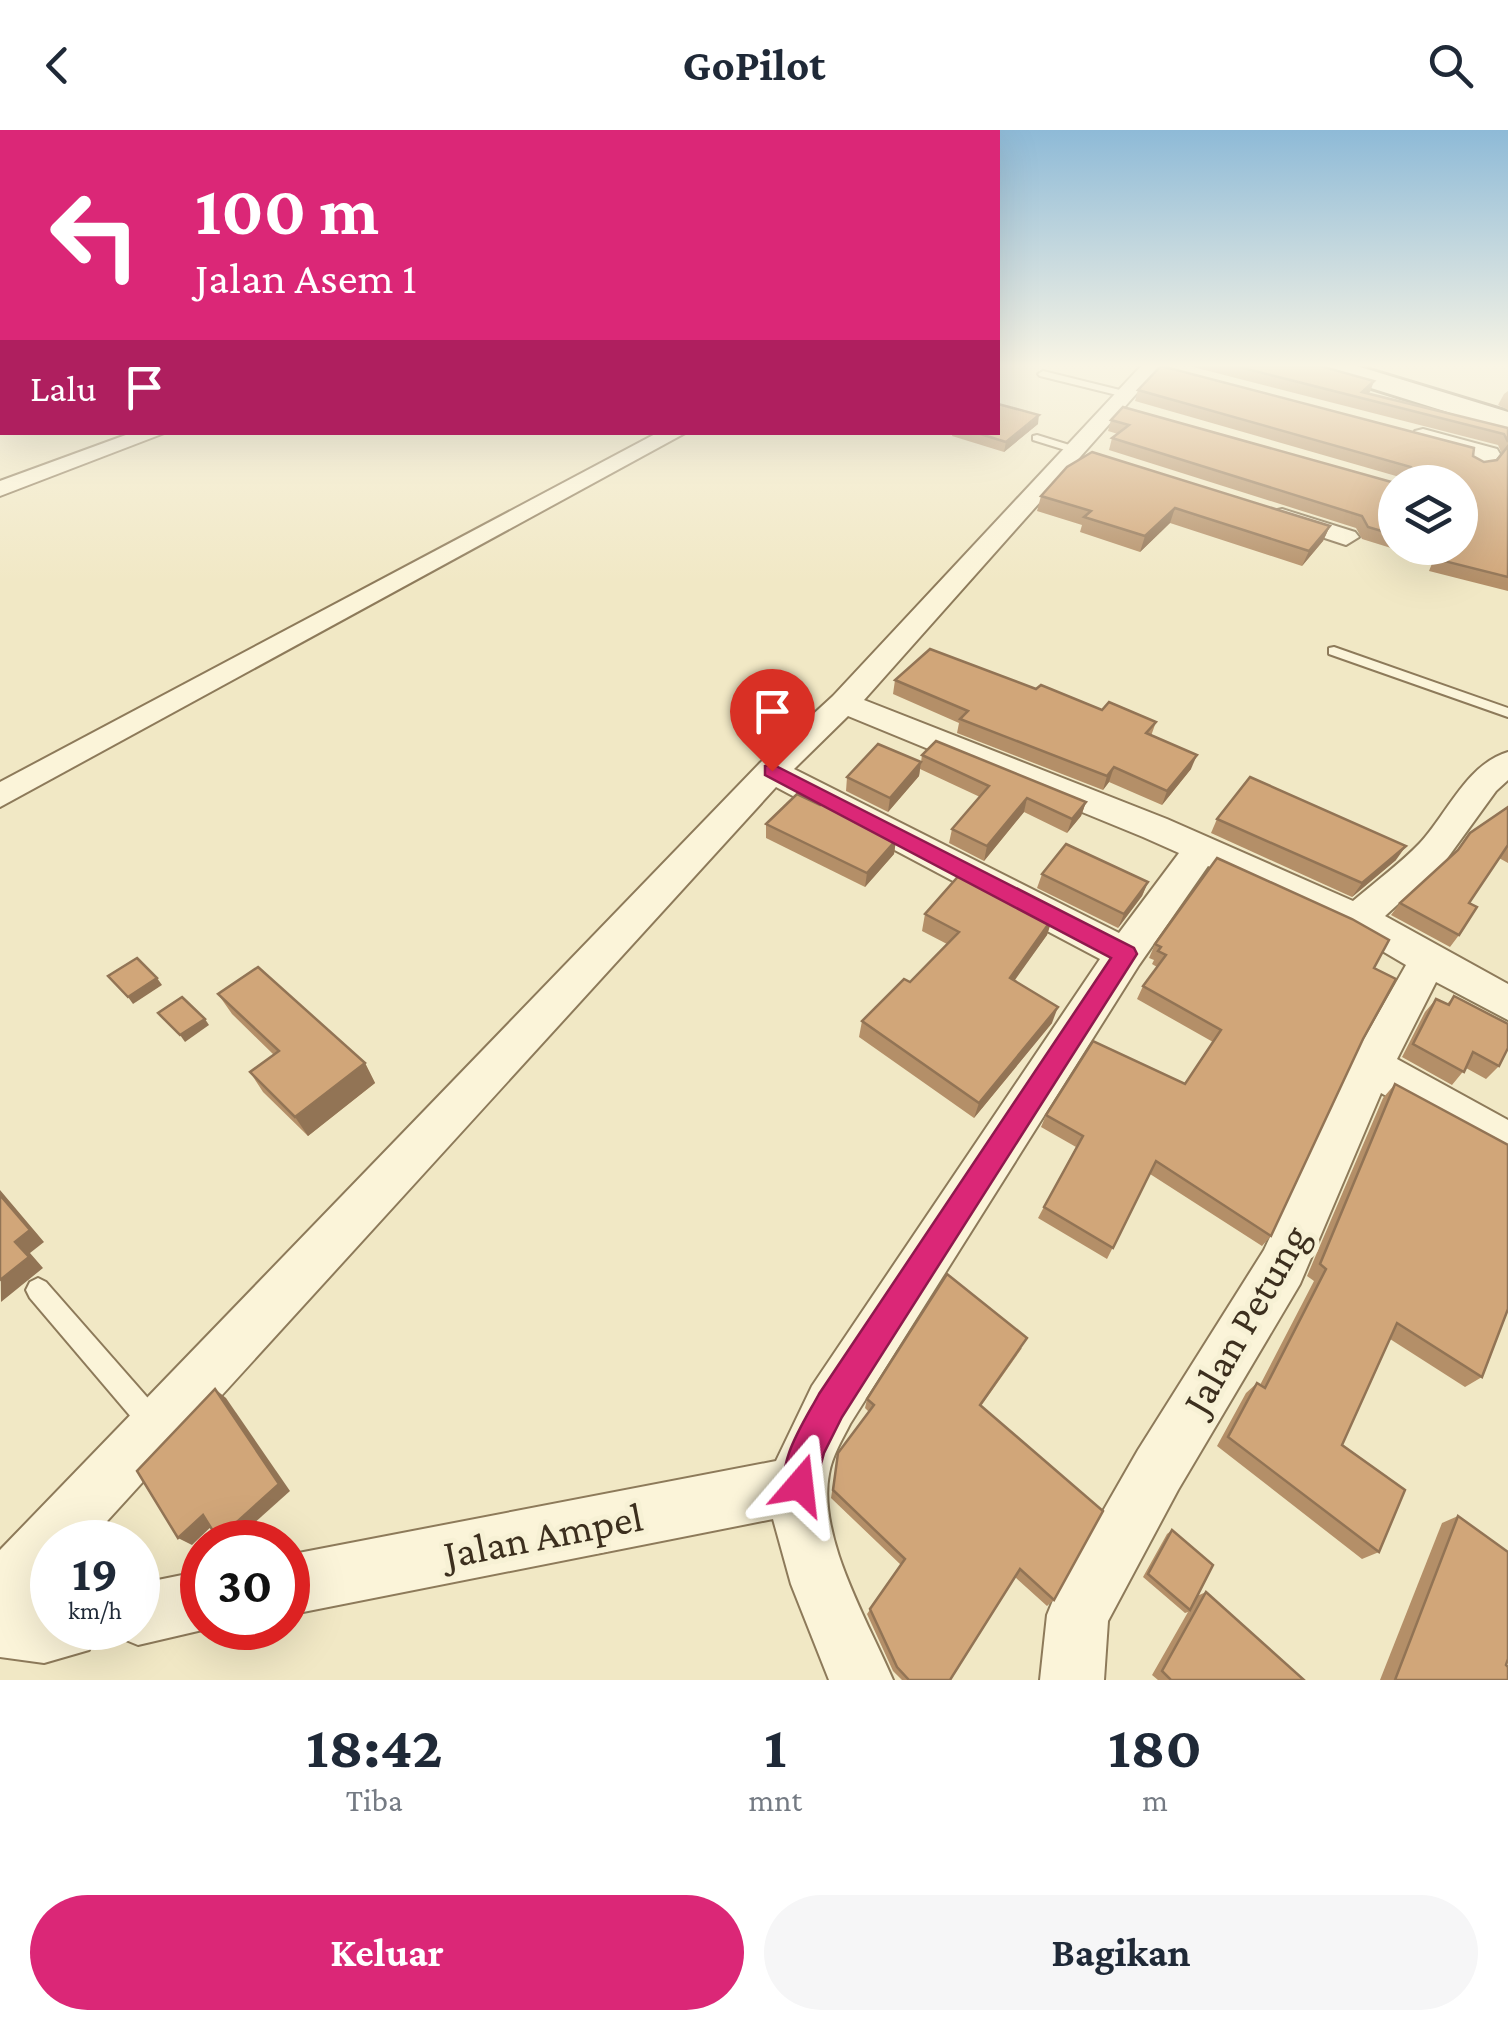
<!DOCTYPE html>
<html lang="id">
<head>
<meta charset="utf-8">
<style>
  body { margin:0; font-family:"Crimson Pro",serif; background:#f6f6f7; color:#1f2937; height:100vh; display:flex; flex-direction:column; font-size:38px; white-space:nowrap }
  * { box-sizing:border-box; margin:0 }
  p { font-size:32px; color:#747a83 }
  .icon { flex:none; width:55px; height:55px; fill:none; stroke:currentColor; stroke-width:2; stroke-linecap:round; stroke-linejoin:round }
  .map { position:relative; height:1550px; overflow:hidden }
  .panel { display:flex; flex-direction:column; background:#fff; flex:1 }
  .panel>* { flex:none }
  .hud { position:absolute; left:0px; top:0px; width:1000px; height:305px; box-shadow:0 10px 40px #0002; background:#db2777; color:#fff; overflow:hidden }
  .buttons { position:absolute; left:1378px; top:335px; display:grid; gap:20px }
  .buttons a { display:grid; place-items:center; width:100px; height:100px; border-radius:50%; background:#fff; box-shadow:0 10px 40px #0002; font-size:50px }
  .speed { position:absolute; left:30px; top:1390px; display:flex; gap:20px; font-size:50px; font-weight:700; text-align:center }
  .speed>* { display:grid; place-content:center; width:130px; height:130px; border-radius:50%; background:#fff; box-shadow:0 10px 40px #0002; line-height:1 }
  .speed small { font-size:25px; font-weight:400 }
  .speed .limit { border:15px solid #d22; background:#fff; color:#111 }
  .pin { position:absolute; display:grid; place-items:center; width:85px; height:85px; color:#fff; margin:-102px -42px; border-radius:50% 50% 50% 0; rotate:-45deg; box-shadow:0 0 10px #0007 }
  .pin .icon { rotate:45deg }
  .me { position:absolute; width:110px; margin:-55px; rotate:17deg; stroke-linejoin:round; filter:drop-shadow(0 0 8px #0008) }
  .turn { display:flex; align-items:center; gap:35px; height:210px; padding:0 30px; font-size:45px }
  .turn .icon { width:130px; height:130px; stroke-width:2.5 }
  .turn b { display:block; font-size:70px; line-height:85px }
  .then { display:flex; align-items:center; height:95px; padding:0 30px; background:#0003; gap:20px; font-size:38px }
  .eta { display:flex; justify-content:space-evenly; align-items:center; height:170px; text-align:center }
  .eta b { font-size:60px; font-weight:700; line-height:70px }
  .primary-button { display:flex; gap:20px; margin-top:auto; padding:20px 30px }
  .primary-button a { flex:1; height:115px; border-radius:60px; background:#db2777; color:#fff; font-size:40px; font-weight:700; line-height:115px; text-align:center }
  .primary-button a+a { background:#f6f6f7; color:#1f2937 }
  header { display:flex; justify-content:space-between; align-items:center; height:130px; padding:0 30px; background:#fff; font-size:45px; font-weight:700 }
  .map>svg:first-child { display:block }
</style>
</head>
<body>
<header><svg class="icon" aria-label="back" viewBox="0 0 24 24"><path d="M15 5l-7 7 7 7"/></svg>GoPilot<svg class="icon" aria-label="search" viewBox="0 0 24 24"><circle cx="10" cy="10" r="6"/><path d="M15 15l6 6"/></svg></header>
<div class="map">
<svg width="1508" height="1550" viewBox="0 0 1508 1550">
  <rect width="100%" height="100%" fill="#f1e8c5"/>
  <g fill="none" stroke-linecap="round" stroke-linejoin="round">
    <g stroke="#8d7a5a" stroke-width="4">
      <g id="service">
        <path d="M1043,241L1128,262L1130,264L1125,267L1040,246L1038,244Z"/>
        <path d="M1037,305L1079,318L1080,320L1075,323L1033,310V306Z"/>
        <path d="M1334,517L1508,578V587L1329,524V518Z"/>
        <path d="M38,1148L46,1152L161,1283L165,1292L161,1301L152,1305L143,1301L30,1168L26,1160L30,1152Z"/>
      </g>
    </g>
    <g stroke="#8d7a5a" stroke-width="4">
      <g id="minor">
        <path d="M1141,236H1161L864,570L1167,689L1353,771C1375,752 1400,734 1420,713C1447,684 1467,634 1508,622V650L1496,661L1446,730L1385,786L1508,854V890L1436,852L1397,929L1508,990V1033L1381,963L1300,1154L1178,1360L1108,1491L1104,1550H1040L1047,1485L1056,1463L1138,1320L1264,1120L1356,923L1406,835L1345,799L1208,736L1139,835L850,1294C842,1310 832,1326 829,1344C817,1407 869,1493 893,1550H829L791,1454L773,1389L288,1485V1425L776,1331L812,1256L1100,829L776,657L88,1412H52V1451L35,1470H52V1498H98L89,1520L44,1533L0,1527V1420L760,633L833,566ZM848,586L1143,707L1179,723L1119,803L794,639Z"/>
        <path d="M1423,299L1497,319L1500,324L1488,339H1472L1469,334L1474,327L1415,311L1412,306L1415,301Z"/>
        <path d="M134,302H167L0,366V351Z"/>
        <path d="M659,302H687L0,677V652Z"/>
        <path d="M1282,379L1355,402L1359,407L1346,415L1273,391L1270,386L1273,381Z"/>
        <path d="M202,1441V1498H211L138,1515L116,1506L113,1498H138V1454Z"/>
      </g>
    </g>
    <g stroke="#6f5a3d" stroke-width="6">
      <path id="secondary" d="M1316,236H1357L1508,282V301L1320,242Z"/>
    </g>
    <use href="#service" fill="#fbf4d9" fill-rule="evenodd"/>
    <use href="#minor" fill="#fbf4d9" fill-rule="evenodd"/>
    <use href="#secondary" fill="#fbf4d9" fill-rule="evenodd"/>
  </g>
  <g fill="#b48f68">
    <path d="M1189,236H1320L1374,251L1368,263L1508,298V461L1429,441L1433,431L1362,409L1356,398L1109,320L1112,308L1118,304L1108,301L1111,290L1395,353V418H1460L1403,348L1135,271L1138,260L1473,326L1484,332L1497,330L1502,324L1498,315Z"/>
    <path d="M1508,261V280L1498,275L1504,264Z"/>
    <path d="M1038,294L1004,322L952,306L953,302H998Z"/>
    <path d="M1067,337L1330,396L1323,411L1302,436L1170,393L1140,422L1080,402L1082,395L1037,381L1041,366Z"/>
    <path d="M895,550L1036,559L1102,580L1156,592L1151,606L1191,639L1162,675L1109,652L1103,660L957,603L959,593L893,564Z"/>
    <path d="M922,625L1086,672L1081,686L1067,703L1024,682L984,731L949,713L952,699L980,667L920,639L919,646L888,682L846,661L847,647L921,632Z"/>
    <path d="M1508,677V733L1499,728L1469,773L1459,805L1450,817L1391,785L1400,773Z"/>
    <path d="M1217,689L1396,730L1352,767L1211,703Z"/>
    <path d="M766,694L896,710L894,724L865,757L766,708Z"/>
    <path d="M1042,744L1148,752L1142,766L1118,798L1037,758Z"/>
    <path d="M925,784L1052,789L1047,805L1014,850L1052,893L974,988L859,907L862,891L910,852L947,814L922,801Z"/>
    <path d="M1155,814L1374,838L1363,909L1271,1106L1262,1116L1150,1044L1107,1129L1038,1088L1076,1017L1041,997L1046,985L1185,954L1213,912L1137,869L1143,856L1157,837L1152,834L1154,830L1149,828Z"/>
    <path d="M218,864L365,933L375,953L308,1006L263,962L250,942L274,925L232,884Z"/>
    <path d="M1454,866L1499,936L1486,949L1466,938L1452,955L1402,927L1425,882L1436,869L1447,874Z"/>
    <path d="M1395,954L1482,1247L1465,1257L1390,1209L1342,1315L1379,1422L1362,1429L1217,1316L1246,1263L1257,1253L1260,1255L1314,1151L1307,1146L1383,968Z"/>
    <path d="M1022,1218L981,1276L1054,1470L1047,1476L1015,1447L950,1550H902L893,1541L867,1484L901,1435L831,1368L838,1323L869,1282L865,1278L867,1269Z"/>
    <path d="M1458,1386L1506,1535L1508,1550H1380L1442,1393Z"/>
    <path d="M1172,1400L1197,1466L1206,1462L1304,1550H1158L1152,1545L1188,1482L1185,1483L1143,1447L1167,1404Z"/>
  </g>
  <g fill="#927455">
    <path d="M1374,251L1370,262L1362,268V262Z"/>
    <path d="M1039,285L1038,294L1004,322L1006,312Z"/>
    <path d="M1175,378L1170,393L1140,422L1145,406Z"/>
    <path d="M1330,396L1323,411L1302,436L1309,421Z"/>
    <path d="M1197,625L1191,639L1162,675L1167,661Z"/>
    <path d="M921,632L919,646L888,682L890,668Z"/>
    <path d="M1114,637L1109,652L1103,660L1107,646Z"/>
    <path d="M1027,668L1024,682L984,731L987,716Z"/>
    <path d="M1086,672L1081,686L1067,703L1072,689Z"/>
    <path d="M896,710L894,724L865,757L867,743Z"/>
    <path d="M1406,716L1396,730L1352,767L1362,753Z"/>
    <path d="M1148,752L1142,766L1118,798L1124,784Z"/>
    <path d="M1052,789L1047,805L1005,864L1010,848Z"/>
    <path d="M157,848L162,855L133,874L128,867Z"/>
    <path d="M1058,877L1052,893L974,988L979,973Z"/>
    <path d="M205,889L209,895L185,912L180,905Z"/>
    <path d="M365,933L375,953L308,1006L295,987Z"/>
    <path d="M0,1060L44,1112L30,1123L43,1138L1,1172Z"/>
    <path d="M215,1259L226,1268L290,1361L233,1412H225L218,1409Z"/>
    <path d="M203,1385L216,1392L192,1415L178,1408Z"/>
  </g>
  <g fill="#d1a679" stroke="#927455" stroke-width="2.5">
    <path d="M1161,236L1474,318L1473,326L1484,332L1497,330L1508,316V447L1436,429L1440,419L1436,418H1460V352H1401L1404,344L1414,341L1411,337L1138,260Z"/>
    <path d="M1235,236H1320L1374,251L1362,262L1508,298V312L1504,304Z"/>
    <path d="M998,274L1039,285L1006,312L974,302H998Z"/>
    <path d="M1123,277L1395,353V405L1368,397L1362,386L1112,308L1129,295L1111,290Z"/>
    <path d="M1092,322L1330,396L1309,421L1175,378L1145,406L1084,387L1091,381L1041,366L1067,337Z"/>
    <path d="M930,519L1036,559L1041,555L1102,580L1109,572L1156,592L1146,603L1197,625L1167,661L1114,637L1107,646L960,589L968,581L895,550Z"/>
    <path d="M936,611L1086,672L1072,689L1027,668L987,716L952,699L989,656L922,625Z"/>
    <path d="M878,614L921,632L890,668L847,647Z"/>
    <path d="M1250,647L1406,716L1362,753L1217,689Z"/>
    <path d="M797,664L820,675L823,672L896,710L867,743L766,694Z"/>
    <path d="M1508,677V715L1469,773L1477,777L1459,805L1400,773L1458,720L1470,703Z"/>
    <path d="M1066,714L1148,752L1124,784L1042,744Z"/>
    <path d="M1217,728L1352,789L1389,810L1374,838L1396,849L1363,909L1271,1106L1156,1031L1113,1118L1044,1077L1083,1006L1046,985L1093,911L1185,954L1221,900L1143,856L1166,825L1158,821L1161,817L1155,814Z"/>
    <path d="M962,742L1052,789L1010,848L1058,877L979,973L862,891L904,849L910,852L959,802L925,784Z"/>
    <path d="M137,828L157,848L128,867L108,846Z"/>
    <path d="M258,837L365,933L295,987L250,942L279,921L218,864Z"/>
    <path d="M1454,866L1508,894V918L1499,936L1473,922L1464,942L1413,914L1436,869L1449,875Z"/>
    <path d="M182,867L205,889L180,905L158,883Z"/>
    <path d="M1395,954L1508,1015V1179L1482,1247L1397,1193L1342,1315L1405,1360L1379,1422L1228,1307L1257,1253L1265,1258L1326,1139L1320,1134Z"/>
    <path d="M0,1065L30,1100L15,1112L29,1127L0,1150Z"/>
    <path d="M947,1144L1027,1208L980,1275L1103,1381L1054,1470L1020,1439L950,1550H909L897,1537L870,1479L905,1429L833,1360L838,1323L874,1275L867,1269Z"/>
    <path d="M215,1259L279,1354L218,1409L203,1385L178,1408L137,1341Z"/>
    <path d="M1458,1386L1508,1422V1529L1506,1535L1508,1537V1550H1395Z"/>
    <path d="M1172,1400L1213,1435L1190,1480L1148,1444Z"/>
    <path d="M1206,1462L1304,1550H1171L1162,1541Z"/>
  </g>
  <linearGradient id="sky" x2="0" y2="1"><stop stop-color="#8ebad7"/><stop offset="0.52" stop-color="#f9f5e5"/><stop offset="1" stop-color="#f9f5e5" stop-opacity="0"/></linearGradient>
  <rect width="1508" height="453" fill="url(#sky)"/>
  <path fill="#db2777" stroke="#8e194d" stroke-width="2.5" d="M772,634L1134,818L1137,824L842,1287L824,1323L812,1367L800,1372L787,1367C774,1335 804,1292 819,1264L1111,828L765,645V636Z"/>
  <g text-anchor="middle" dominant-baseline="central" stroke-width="10" stroke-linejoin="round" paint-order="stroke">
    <g font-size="42" fill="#3c2f1e" stroke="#f7f1d5">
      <text transform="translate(1245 1189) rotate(-60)">Jalan Petung</text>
      <text transform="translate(543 1405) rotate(-11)">Jalan Ampel</text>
    </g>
  </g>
</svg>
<div class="buttons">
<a><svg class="icon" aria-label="layers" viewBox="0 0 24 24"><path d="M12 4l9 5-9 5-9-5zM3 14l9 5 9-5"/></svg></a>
</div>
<div class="speed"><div>19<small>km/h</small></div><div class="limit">30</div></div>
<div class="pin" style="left:772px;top:641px;background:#d93025"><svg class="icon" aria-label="arrive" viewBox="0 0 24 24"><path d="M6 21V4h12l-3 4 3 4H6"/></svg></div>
<svg class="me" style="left:800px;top:1355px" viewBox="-20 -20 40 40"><path d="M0-17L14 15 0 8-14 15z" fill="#db2777" stroke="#fff" stroke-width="4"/></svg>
<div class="hud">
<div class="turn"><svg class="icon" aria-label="left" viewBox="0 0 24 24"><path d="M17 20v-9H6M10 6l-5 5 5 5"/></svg><div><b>100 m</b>Jalan Asem 1</div></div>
<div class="then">Lalu<svg class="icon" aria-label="arrive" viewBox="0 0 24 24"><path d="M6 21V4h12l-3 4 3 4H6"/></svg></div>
</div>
</div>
<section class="panel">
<div class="eta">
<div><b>18:42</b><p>Tiba</p></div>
<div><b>1</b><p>mnt</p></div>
<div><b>180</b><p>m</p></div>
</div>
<div class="primary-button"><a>Keluar</a><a>Bagikan</a></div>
</section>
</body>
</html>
